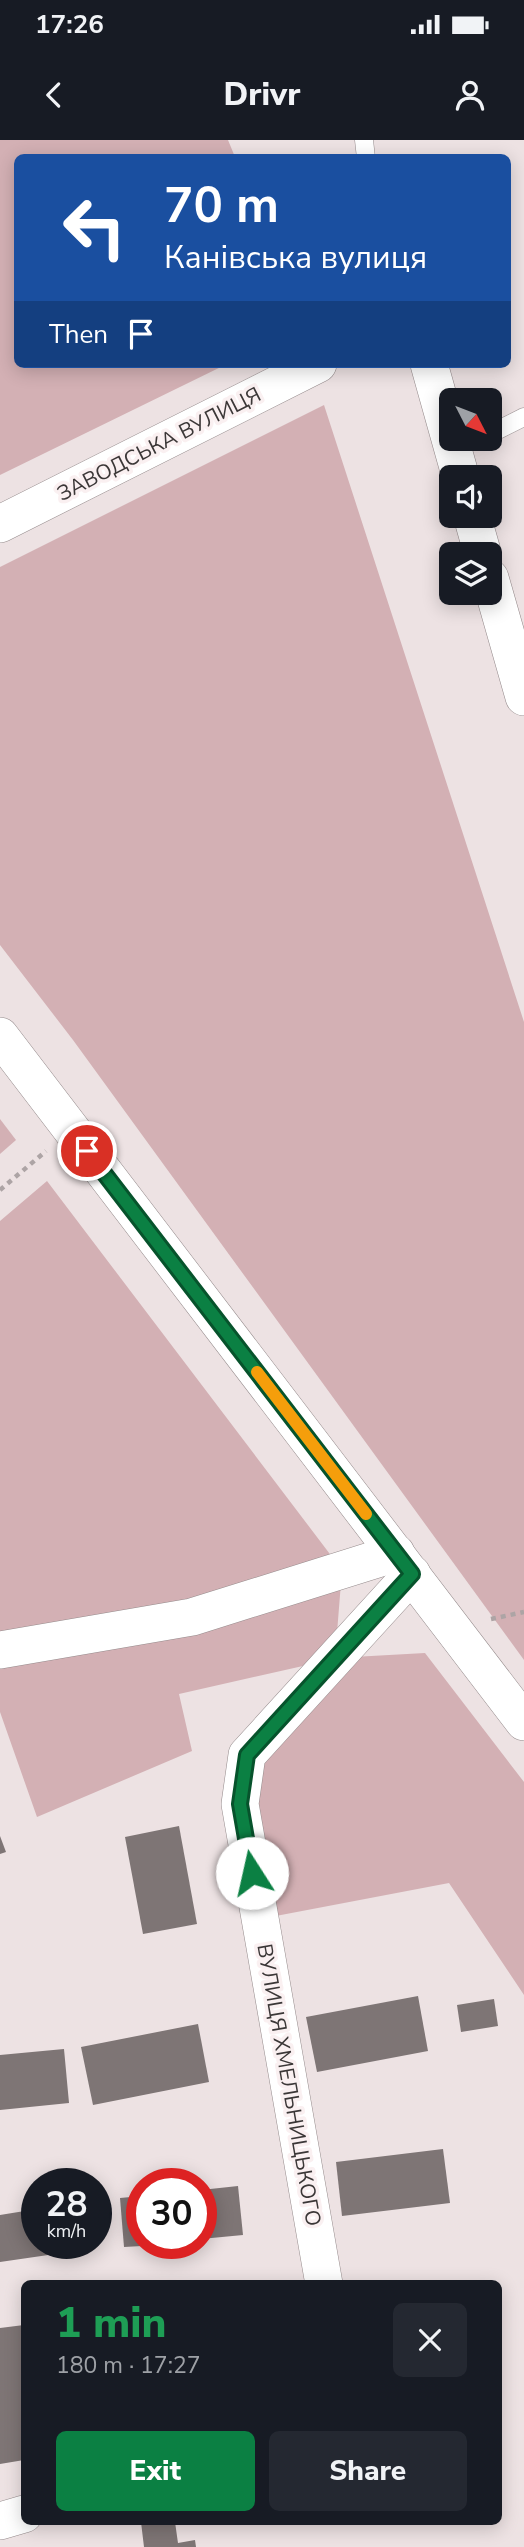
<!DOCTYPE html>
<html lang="en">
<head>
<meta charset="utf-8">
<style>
  body { margin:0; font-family:"Nunito Sans",sans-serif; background:#242831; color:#f1f3f6; height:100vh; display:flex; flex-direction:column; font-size:26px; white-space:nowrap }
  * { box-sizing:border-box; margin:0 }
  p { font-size:23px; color:#9ea1a6 }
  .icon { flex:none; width:38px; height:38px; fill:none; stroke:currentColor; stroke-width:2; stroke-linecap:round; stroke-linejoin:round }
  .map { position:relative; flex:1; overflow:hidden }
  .details { position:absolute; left:21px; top:2140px; width:481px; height:245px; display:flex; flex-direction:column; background:#171b24; border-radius:10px; box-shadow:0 4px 18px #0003 }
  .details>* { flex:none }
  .guide { position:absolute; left:14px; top:14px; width:497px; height:214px; border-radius:10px; box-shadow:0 4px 18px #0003; background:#1a4fa0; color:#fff; overflow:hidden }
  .needle { width:46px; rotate:132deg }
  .fabs { position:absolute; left:439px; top:248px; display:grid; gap:14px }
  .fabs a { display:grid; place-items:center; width:63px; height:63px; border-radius:10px; background:#171b24; box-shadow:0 4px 18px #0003; font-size:35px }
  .speed { position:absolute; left:21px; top:2028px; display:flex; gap:14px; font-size:35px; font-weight:700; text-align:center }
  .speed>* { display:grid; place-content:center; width:91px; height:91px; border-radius:50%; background:#171b24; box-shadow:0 4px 18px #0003; line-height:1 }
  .speed small { font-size:18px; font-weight:400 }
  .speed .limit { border:10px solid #d22; background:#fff; color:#111 }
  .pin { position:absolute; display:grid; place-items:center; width:60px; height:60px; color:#fff; margin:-30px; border:4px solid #fff; border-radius:50%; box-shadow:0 2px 7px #0007 }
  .me { position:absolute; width:77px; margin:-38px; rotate:350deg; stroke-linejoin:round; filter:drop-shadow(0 0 5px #0008) }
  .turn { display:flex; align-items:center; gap:24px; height:147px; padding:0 35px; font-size:32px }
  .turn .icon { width:91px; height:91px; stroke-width:2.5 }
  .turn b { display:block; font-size:49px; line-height:60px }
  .then { display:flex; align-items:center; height:66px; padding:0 35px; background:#0003; gap:14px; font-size:26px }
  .round { display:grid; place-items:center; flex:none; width:74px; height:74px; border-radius:10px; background:#242831 }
  .head { display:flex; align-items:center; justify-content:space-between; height:119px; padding:0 35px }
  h1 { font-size:42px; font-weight:800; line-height:52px; color:#1e9e55 }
  .primary-button { display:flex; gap:14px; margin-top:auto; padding:14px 35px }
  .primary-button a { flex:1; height:80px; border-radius:10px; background:#0b8043; color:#fff; font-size:28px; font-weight:800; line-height:80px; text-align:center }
  .primary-button a+a { background:#242831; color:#f1f3f6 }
  .status { display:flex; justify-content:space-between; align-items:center; height:49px; padding:0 35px; background:#171b24; direction:ltr }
  .status svg { height:19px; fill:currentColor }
  header { display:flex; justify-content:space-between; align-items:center; height:91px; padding:0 35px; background:#171b24; font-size:32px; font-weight:800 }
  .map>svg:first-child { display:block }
</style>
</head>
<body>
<div class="status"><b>17:26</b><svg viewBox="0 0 49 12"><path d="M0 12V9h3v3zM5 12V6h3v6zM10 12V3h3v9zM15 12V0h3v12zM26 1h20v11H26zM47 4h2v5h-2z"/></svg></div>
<header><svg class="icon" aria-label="back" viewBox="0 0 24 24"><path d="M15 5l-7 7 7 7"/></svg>Drivr<svg class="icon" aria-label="person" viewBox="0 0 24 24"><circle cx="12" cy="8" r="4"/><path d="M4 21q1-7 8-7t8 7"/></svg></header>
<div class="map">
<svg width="524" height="2407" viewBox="0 0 524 2407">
  <rect width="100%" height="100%" fill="#ede2e3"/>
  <g fill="#d3b0b4">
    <path d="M0,0H228L235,17L18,18V224H227L0,335Z"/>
    <path d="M324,265L524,882V1520L73,900L0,805V427Z"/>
    <path d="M0,979L16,1000L0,1014Z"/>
    <path d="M47,1041L342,1430L335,1518L425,1513L524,1642V1855L449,1743L260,1779L247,1615L334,1519L179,1554L192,1611L37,1677L0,1572V1081Z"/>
  </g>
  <g fill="#7e7575">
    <path d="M179,1686L197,1784L143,1794L125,1697Z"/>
    <path d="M0,1696L6,1712L0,1714Z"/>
    <path d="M418,1856L428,1911L317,1932L306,1877Z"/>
    <path d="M494,1859L498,1886L461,1892L457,1865Z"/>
    <path d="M198,1884L209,1942L93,1965L81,1907Z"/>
    <path d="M64,1909L69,1963L0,1970V1915Z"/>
    <path d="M443,2009L450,2063L342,2076L336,2022Z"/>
    <path d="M238,2046L243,2095L201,2099V2050Z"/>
    <path d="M142,2056V2106L124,2107L120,2058Z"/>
    <path d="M37,2069V2104H60L62,2113L0,2122V2075Z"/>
    <path d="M24,2185V2320L0,2324V2188Z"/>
    <path d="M141,2382H175L178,2403L195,2400L196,2407H144Z"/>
  </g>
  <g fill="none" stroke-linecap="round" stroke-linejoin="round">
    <g stroke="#958b8c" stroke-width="19">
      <g id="service">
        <path d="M364,0L366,18"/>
        <path d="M490,294L524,277"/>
      </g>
    </g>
    <g stroke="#958b8c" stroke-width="38">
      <g id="minor">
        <path d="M429,224L461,338"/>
        <path d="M472,376L483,415"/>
        <path d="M0,384L318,224"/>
        <path d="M490,438L524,557"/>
        <path d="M0,896L524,1582"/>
        <path d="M0,1510L192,1477L396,1413"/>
        <path d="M324,2144L240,1664L247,1615L412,1434"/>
        <path d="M0,2381L24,2374"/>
      </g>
    </g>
    <g stroke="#ada4a5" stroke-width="4.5" stroke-dasharray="5 5" stroke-linecap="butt">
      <path d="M0,1050L46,1011"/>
      <path d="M491,1479L524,1472"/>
    </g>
    <use href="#service" stroke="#fff" stroke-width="18"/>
    <use href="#minor" stroke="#fff" stroke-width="37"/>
  </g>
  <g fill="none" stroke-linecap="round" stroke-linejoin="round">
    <g stroke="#07532c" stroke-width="18">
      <path id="route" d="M87,1011L412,1434L247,1615L240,1664L252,1733"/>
    </g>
    <use href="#route" stroke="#0b8043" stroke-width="12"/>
    <path stroke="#f59e0b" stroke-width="12" d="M257,1232L366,1374"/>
  </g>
  <g text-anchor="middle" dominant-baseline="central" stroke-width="7" stroke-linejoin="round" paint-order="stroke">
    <g font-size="21" fill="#3b3737" stroke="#faf0f1">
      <text transform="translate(159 304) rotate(-27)">ЗАВОДСЬКА ВУЛИЦЯ</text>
      <text transform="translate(289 1945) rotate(80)">ВУЛИЦЯ ХМЕЛЬНИЦЬКОГО</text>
    </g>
  </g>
</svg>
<div class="fabs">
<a><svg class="needle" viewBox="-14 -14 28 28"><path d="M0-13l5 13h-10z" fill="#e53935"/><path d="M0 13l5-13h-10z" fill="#9ea1a6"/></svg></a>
<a><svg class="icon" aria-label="sound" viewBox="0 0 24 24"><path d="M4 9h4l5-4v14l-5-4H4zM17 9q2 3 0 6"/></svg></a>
<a><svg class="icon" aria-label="layers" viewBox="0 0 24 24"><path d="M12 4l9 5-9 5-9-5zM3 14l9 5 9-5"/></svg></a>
</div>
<div class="speed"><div>28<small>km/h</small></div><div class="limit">30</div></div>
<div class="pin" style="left:87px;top:1011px;background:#d93025"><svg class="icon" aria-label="arrive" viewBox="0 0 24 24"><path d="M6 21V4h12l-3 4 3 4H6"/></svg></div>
<svg class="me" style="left:252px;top:1733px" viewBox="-20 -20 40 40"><circle r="19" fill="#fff"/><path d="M0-13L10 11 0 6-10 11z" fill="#0b8043"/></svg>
<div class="guide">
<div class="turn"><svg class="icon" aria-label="left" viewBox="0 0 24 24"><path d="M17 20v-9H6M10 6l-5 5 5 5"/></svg><div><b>70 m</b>Канівська вулиця</div></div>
<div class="then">Then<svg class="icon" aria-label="arrive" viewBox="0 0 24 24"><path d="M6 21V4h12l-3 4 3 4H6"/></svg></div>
</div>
<section class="details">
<div class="head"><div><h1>1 min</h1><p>180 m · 17:27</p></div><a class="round"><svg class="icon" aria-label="close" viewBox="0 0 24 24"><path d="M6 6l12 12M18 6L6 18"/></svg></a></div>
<div class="primary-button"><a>Exit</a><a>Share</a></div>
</section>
</div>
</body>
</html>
